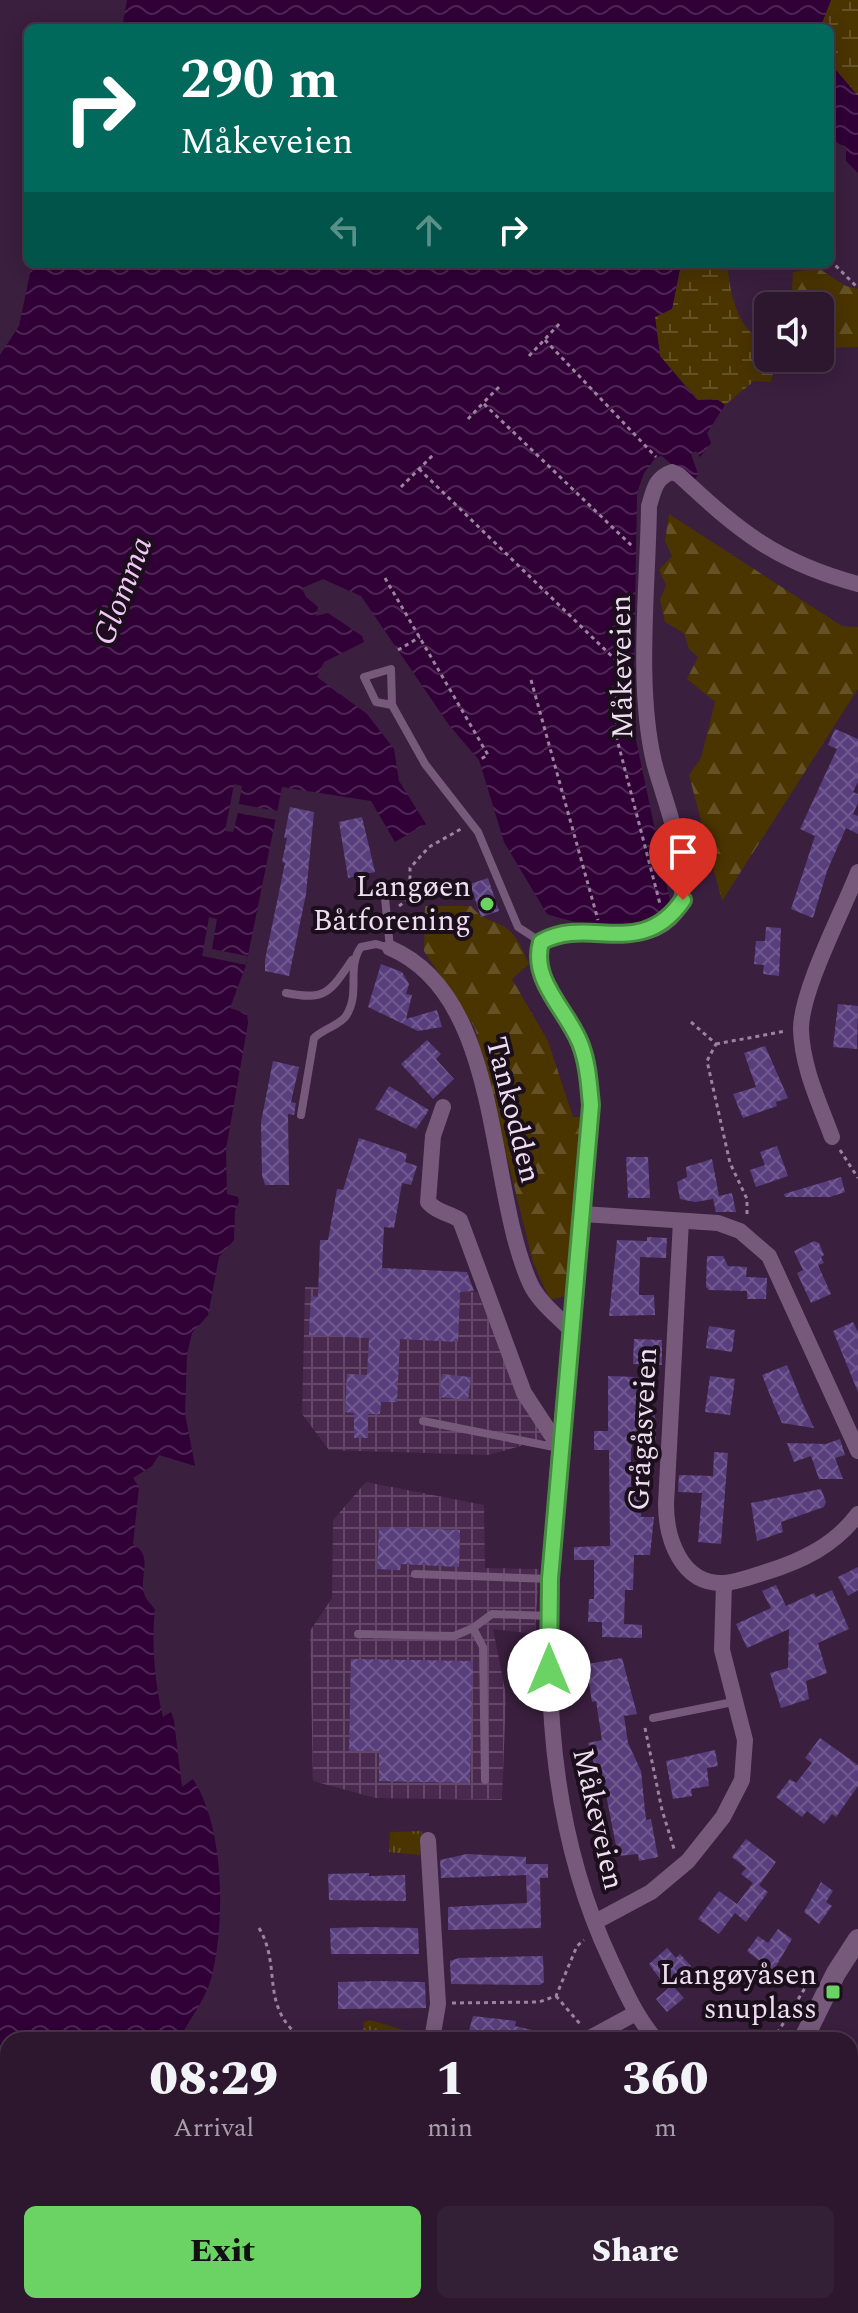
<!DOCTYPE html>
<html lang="en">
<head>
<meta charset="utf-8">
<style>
  body { margin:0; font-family:Spectral,serif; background:#342036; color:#f1f3f6; height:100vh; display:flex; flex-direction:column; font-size:30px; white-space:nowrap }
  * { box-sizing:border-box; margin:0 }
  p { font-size:26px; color:#a69faa }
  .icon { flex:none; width:44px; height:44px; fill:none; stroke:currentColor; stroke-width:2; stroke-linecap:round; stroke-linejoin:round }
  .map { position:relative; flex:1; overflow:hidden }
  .drawer { position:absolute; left:0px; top:2032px; width:858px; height:282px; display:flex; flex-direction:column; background:#2c172e; border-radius:24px 24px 0 0; box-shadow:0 4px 20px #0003,0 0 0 2px #48364a }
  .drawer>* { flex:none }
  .hud { position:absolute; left:24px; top:24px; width:810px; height:244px; border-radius:12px; box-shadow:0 4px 20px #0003,0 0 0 2px #48364a; background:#00695c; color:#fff; overflow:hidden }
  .buttons { position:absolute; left:754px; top:292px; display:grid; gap:16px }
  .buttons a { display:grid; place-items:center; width:80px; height:80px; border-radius:12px; background:#2c172e; box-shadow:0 4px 20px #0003,0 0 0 2px #48364a; font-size:40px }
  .pin { position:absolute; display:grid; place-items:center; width:68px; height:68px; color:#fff; margin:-82px -34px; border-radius:50% 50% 50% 0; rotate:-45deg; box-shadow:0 0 8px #0007 }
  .pin .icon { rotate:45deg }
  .me { position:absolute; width:88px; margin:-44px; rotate:0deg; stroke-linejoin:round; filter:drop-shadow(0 0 6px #0008) }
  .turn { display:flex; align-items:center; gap:28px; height:168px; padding:0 24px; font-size:36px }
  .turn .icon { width:104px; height:104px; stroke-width:2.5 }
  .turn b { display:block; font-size:56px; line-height:68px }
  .lanes { display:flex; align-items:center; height:76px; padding:0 24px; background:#0003; justify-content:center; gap:40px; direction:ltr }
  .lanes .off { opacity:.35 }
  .eta { display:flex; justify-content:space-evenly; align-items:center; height:136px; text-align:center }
  .eta b { font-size:48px; font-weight:800; line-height:56px }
  .cta { display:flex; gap:16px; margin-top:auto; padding:16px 24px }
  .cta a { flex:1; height:92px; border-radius:12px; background:#6bd363; color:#111; font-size:32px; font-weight:800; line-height:92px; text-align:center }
  .cta a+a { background:#342036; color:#f1f3f6 }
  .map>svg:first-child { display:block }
</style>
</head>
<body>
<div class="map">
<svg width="858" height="2313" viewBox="0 0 858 2313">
  <defs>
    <pattern id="industrial-grid" width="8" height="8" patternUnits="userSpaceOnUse" patternTransform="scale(2)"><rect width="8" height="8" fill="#49294e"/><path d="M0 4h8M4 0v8" fill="none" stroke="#644868"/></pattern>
    <pattern id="forest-firs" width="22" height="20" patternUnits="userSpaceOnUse" patternTransform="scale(2)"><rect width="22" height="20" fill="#4a3400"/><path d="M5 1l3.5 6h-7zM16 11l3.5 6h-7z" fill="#645126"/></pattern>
    <pattern id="wetland-marsh" width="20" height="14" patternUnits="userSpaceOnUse" patternTransform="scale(2)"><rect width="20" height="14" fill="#4a3400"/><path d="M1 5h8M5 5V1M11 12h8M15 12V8" fill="none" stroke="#645126"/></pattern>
    <pattern id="park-tufts" width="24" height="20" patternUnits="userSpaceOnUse" patternTransform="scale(2)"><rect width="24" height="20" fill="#4a3400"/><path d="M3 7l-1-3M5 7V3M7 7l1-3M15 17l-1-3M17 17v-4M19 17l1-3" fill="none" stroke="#645126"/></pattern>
    <pattern id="water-waves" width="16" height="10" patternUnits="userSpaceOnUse" patternTransform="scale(2)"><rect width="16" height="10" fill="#300037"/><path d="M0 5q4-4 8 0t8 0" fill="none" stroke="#4e2554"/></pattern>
    <pattern id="building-cross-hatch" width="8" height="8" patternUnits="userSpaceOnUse" patternTransform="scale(2)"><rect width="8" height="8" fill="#593e7d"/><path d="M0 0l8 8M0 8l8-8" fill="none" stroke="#715990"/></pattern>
  </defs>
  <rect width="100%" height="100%" fill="#3a1f3e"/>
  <g fill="url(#industrial-grid)">
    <path d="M305,1287L477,1292L519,1393L545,1439L489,1455L329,1450L302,1414Z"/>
    <path d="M366,1482L484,1505L485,1568L539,1569L535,1634L493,1629L506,1695L502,1800L375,1798L313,1781L310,1631L332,1598L333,1520Z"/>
  </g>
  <g fill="url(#forest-firs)">
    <path d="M818,268L846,286L858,289V347L824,348L820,343V306H791L793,272Z"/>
    <path d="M669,514L842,626L858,627V689L722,901L689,775L701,758L715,702L687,679L698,657L689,649L684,633L665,622L660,600L666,585L659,570L672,556L665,541Z"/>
    <path d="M425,906H471C481,919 490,919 503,926C517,934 523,951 529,964L512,979L548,1041L573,1117H586L569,1295L550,1300L533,1262L475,1028L424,951Z"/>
    <path d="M706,2306H809L814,2313H704Z"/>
  </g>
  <g fill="url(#wetland-marsh)">
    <path d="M831,0H858V96L830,63V28H820Z"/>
    <path d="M681,264H727C730,292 737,333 768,343V358H777L771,382L754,381L725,405L712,399L698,400L660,356L655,317L672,309Z"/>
  </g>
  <g fill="url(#park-tufts)">
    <path d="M422,1831L420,1855L389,1852L390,1832Z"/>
    <path d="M370,2020L423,2036L421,2040H350L349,2037L362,2040L364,2022Z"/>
  </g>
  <g fill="url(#water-waves)">
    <path d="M127,0H831L820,28H122Z"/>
    <path d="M830,63L858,96V173L846,161V148L830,138Z"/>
    <path d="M32,264H681L672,309L655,317L660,356L697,400H718L725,405L707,433L711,443L700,457L696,451L691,454L698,474L693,483L662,456L656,457L644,473L637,493L633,726L670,901L656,921C617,931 584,926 547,914L504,842L479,760L449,725L361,596L323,579L302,588L306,597L318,607L316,616L328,613L362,636L364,642L324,662L317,677L367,714L394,749L399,781L426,824L395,842L371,801L282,787L246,965L230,1008L247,1014L248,1023L226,1149L227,1194L238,1197L239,1202L235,1210L234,1240L219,1257L208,1315L192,1333L187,1354L185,1414L195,1466L159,1455L152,1466L133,1478L139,1487L133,1544C154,1557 139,1574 144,1593C145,1599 152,1605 155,1610C151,1643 155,1685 163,1717L171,1712L174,1721L182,1787L193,1779C224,1827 225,1916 213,1971C209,1993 194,2013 183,2032L182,2040H8V2306H115L116,2313H0V355L19,326Z"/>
  </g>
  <g fill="#3a1f3e">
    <path d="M234,784L242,786L239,804L278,811L276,820L238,813L233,832L225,831Z"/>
    <path d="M209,917L217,919L212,949L248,956L246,965L202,956Z"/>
  </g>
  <g fill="url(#building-cross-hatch)">
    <path d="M835,729L858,739V782L853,792L858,794V803L853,814L858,816V834L846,828L827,871L813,918L791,909L815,836L800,829L837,749L828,745Z"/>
    <path d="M290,807L314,812L306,894L289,976L265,971V960L285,863L282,862L287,838H284Z"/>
    <path d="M362,817L375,872L348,878L339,822Z"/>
    <path d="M488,878L499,911L481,917L470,884Z"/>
    <path d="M766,927L781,928L779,976L763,974L764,965L754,964L756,941H765Z"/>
    <path d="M381,964L402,972L409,984L406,994L412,995L406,1019L437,1010L442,1027L418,1031L368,1007Z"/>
    <path d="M838,1004L858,1006L857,1049L833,1047Z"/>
    <path d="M427,1040L441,1054L436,1059L454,1079L433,1099L401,1064Z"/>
    <path d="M765,1046L788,1098L776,1102L777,1106L743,1118L733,1094L756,1087L744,1053Z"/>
    <path d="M273,1061L299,1067L291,1102L296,1103L294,1115L288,1114L289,1185H265L262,1175L261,1122Z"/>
    <path d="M389,1086L429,1110L416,1129L375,1109Z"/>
    <path d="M359,1138L407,1154L405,1162L417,1166L411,1185L402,1183L394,1228L384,1227L382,1268L467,1272L474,1291L460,1292L458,1342L400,1339L397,1402H381L380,1414H368V1438H354V1413L345,1412L347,1374L367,1375L369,1338L309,1335L311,1296L318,1297L320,1240H328L337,1189L343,1190Z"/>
    <path d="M777,1146L788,1176L756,1187L750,1170L765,1165L760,1152Z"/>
    <path d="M626,1157H648L650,1198H628Z"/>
    <path d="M712,1159L719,1196L732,1193L736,1212H716L713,1199L695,1202L680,1199L677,1182L687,1177L686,1167Z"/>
    <path d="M841,1177L845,1192L830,1197H785L784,1194Z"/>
    <path d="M647,1237L667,1238L666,1258L640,1257L639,1295H654L655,1315L609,1316L617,1240L647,1241Z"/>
    <path d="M814,1241L819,1243L824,1255L821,1257L824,1263L818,1265L831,1294L811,1303L797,1273L803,1270L794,1251Z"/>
    <path d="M707,1256H723L728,1266L747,1267L746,1277L767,1278L766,1299H747V1291L709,1290L706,1287Z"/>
    <path d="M853,1322L858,1332V1392L833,1331Z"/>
    <path d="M709,1326L735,1330L732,1352L706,1348Z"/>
    <path d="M634,1339L662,1340V1365L633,1364Z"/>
    <path d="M787,1365L802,1402L814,1428L782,1423L774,1405L762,1375Z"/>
    <path d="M442,1374L471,1377L468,1400L439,1397Z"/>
    <path d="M608,1376L637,1377L636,1409L654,1408L656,1425V1442L634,1441L631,1449V1490H642L641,1517H654L650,1555H634L633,1590H625L624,1624L642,1625V1638L602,1637V1622H588L589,1599H594V1560H574V1547L610,1546L609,1450H594V1431H608Z"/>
    <path d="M710,1376L735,1379L730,1415L705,1412Z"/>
    <path d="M840,1439L845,1455L835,1458L843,1479H819L811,1456L794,1462L787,1443L826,1444Z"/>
    <path d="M714,1452L728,1453L721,1544L698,1542L702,1493L678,1492L679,1475L713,1476Z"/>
    <path d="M821,1489L826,1502L824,1507L781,1522L783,1532L757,1541L751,1503Z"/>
    <path d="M379,1527L460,1530L459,1567L401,1564L400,1570L377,1569Z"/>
    <path d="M858,1567V1590L848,1596L838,1577Z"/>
    <path d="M776,1585L786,1606L814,1593L816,1597L832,1590L849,1629L818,1643L827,1673L806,1681L809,1699L781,1708L770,1673L788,1668L789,1629L747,1648L736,1624L771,1608L762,1591Z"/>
    <path d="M622,1658L637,1714L624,1716L628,1743L641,1771L646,1820L651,1819L658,1857L639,1861L638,1854L618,1856L603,1779L599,1780L588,1743L602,1740L596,1701L592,1702L589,1683L585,1684L582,1665Z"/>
    <path d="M351,1659L473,1661L470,1783L379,1781V1751H349Z"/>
    <path d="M820,1738L858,1765V1786L836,1817L832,1814L824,1824L807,1811L802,1817L776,1797L790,1779L796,1783L812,1763L805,1758Z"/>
    <path d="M715,1750L718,1766L707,1768L709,1786L691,1789L692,1796L673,1799L666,1761Z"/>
    <path d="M746,1839L776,1862L759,1885L768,1892L746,1922L735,1913L719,1934L698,1919L719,1891L737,1904L753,1883L741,1874L746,1868L732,1857Z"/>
    <path d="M467,1854L526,1857V1864H548V1878H540L541,1928L448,1930V1907L527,1903L526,1875L441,1878L440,1860Z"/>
    <path d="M369,1873V1876L405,1875L406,1901L329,1900L328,1874Z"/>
    <path d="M821,1882L833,1891L826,1902L832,1906L819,1924L804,1912Z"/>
    <path d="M371,1927L418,1928L419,1954H331L330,1928Z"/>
    <path d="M778,1929L792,1939L773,1971L747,1951L758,1936L768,1943Z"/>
    <path d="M667,1948L676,1958L680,1954L691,1966L666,1987L649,1964Z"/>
    <path d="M543,1956L544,1982L540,1985L451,1984L450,1961L459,1958Z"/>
    <path d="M378,1981L425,1982L426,2008L338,2009V1982Z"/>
    <path d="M672,1985L684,1998L667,2012L656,1999Z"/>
    <path d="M473,2016L516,2021L515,2026L552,2035L551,2040H511L469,2031Z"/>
  </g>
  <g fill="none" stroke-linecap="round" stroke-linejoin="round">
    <g stroke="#9b849e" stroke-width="3" stroke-dasharray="4 4" stroke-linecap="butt">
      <path d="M830,260L858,288"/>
      <path d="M545,340L656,457"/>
      <path d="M529,356L561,322"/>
      <path d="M499,387L483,403L632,546"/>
      <path d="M468,419L483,403"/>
      <path d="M419,469L628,672"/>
      <path d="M401,487L433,455"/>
      <path d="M385,578L488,755L479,760"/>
      <path d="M398,650L420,637"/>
      <path d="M531,680L598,920"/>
      <path d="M616,680L617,739L660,904"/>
      <path d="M399,906L410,898V868L429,847L461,829"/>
      <path d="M691,1022L716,1044L707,1061L730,1163L747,1199V1217"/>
      <path d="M716,1044L786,1031"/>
      <path d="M840,1150L858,1178"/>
      <path d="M645,1728L662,1810L675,1852"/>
      <path d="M259,1928C283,1968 258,2007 304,2040"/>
      <path d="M556,1996L580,2024"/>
      <path d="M452,2003L539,2002L556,1996L577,1946L584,1940"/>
      <path d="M342,2040H347"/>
      <path d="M773,2040L813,1975"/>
      <path d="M420,2306L425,2313"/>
    </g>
    <g stroke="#77597c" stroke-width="8">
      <path d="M392,705L376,702L364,677L391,669L392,705L425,764L478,832L518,927L541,942"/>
      <path d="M286,993C326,1001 330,992 352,960"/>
      <path d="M301,1115L314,1038C323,1029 340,1025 346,1016C361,993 346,968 361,947L376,944L390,948L385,898"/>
      <path d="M423,1421L559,1448"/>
      <path d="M415,1574L550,1579"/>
      <path d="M473,1628L483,1647L485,1780"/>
      <path d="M358,1634L454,1636L473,1628L492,1614L549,1616"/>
      <path d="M653,1718L733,1702"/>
    </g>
    <g stroke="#77597c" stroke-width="16">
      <path d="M390,948C503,996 486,1185 530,1283C538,1301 556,1315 570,1329"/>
      <path d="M443,1107L433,1136L428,1202C436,1212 449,1213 460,1220L524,1393L560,1448"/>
      <path d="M832,1137C819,1102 802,1067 801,1029C801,990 843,911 858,872"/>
      <path d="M583,1214L718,1223L740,1231L769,1256L858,1451"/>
      <path d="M681,1221L666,1504C666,1538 681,1585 724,1583C738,1582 753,1576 766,1572C802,1561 835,1545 858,1514"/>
      <path d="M428,1840L438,2004L432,2040"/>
      <path d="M595,1922L651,1892L688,1861L723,1817L742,1780L745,1740L722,1650L724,1583"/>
      <path d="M586,2040L636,2013"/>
      <path d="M656,2040C636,2017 624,1989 611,1961C538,1806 545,1646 557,1479C567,1354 582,1230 591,1105C589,1085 588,1063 580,1043C567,1010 530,980 541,942C578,921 636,951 670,919C703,889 663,800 654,762C636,686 648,585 649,506C654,490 655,478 672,472L679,475C739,531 776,562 858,584"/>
      <path d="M850,2124L858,2127"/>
      <path d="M222,2313L228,2306"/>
      <path d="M539,2313L541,2306"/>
    </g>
    <g stroke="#77597c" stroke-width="20">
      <path d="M803,2040L836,1973L858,1939"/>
      <path d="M697,2313L699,2306"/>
    </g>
  </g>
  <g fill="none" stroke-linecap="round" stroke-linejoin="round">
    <g stroke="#468940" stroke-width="20">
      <path id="route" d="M549,1670L550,1579L591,1105C589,1085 588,1063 580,1043C567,1010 530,980 541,942C589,915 641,961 683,900"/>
    </g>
    <use href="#route" stroke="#6bd363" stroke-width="14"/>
  </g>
  <g fill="#6bd363" stroke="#1b0f1c" stroke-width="3">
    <circle cx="487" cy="904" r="8"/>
    <rect x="825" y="1984" width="16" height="16" rx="4"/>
  </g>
  <g text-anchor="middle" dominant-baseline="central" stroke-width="8" stroke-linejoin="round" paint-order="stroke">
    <g font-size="30" fill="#efddf1" stroke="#1b0f1c">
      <text transform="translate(622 667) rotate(-91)">Måkeveien</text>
      <text transform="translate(513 1110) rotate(76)">Tankodden</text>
      <text transform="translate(643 1429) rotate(-87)">Grågåsveien</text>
      <text transform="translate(598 1819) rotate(77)">Måkeveien</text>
    </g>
    <g font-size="30" fill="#efddf1" stroke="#1b0f1c" text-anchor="end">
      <text x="471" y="887">Langøen<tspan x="471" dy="34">Båtforening</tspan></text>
      <text x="817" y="1975">Langøyåsen<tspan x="817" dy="34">snuplass</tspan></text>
    </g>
    <g font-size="32" font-style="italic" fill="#f2c7f8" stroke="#1b0f1c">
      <text transform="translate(123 591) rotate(-69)">Glomma</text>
    </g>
  </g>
</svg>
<div class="buttons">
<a><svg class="icon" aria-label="sound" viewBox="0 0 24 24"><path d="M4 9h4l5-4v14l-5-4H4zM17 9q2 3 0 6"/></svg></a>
</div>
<div class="pin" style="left:683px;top:900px;background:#d93025"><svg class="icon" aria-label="arrive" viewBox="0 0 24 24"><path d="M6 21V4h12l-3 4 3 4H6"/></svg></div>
<svg class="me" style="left:549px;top:1670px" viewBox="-20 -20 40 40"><circle r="19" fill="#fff"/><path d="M0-13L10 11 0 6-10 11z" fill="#6bd363"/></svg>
<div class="hud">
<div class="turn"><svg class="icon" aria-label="right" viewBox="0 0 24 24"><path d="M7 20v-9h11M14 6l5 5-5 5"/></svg><div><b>290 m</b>Måkeveien</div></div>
<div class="lanes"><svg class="icon off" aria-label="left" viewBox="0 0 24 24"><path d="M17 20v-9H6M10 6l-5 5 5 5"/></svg><svg class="icon off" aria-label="ahead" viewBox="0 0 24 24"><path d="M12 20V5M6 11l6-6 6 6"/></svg><svg class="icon" aria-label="right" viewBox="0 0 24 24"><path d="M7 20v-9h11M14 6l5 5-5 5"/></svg></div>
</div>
<section class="drawer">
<div class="eta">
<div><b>08:29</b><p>Arrival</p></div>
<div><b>1</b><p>min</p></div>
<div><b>360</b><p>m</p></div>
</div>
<div class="cta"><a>Exit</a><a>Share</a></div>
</section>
</div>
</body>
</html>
